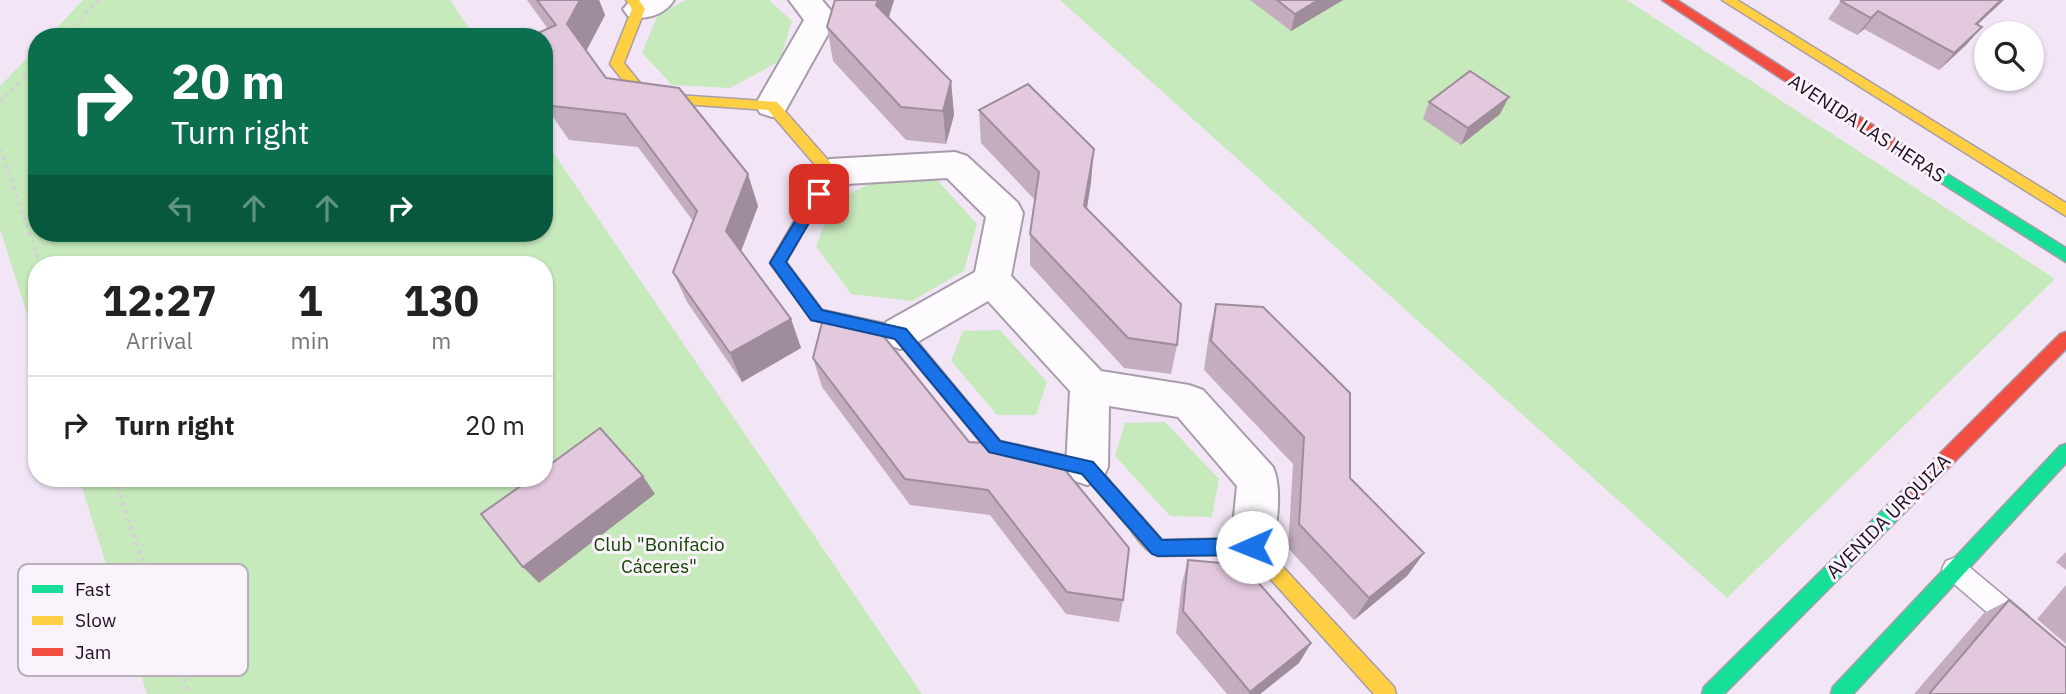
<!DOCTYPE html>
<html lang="en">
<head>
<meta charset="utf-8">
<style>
  body { margin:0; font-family:"IBM Plex Sans",sans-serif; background:#f6f6f6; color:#222; height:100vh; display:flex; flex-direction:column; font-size:26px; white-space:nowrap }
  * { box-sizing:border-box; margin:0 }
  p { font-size:23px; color:#767676 }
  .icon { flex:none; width:38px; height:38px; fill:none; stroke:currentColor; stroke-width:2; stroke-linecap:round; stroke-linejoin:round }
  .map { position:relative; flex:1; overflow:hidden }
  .details { position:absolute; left:28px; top:256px; width:525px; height:231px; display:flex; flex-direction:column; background:#fff; border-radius:28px; box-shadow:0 2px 5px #0004 }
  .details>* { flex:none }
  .banner { position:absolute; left:28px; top:28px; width:525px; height:214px; border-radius:28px; box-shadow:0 2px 5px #0004; background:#0b6e4f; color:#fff; overflow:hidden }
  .tools { position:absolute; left:1974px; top:21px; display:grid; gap:14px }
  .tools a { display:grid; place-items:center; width:70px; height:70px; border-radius:50%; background:#fff; box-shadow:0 2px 5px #0004; font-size:35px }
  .pin { position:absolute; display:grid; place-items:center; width:60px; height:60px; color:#fff; margin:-30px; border-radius:14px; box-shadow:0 4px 10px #0006 }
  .me { position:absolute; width:77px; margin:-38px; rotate:269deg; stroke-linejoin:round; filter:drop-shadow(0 0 5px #0008) }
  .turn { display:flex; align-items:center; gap:24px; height:147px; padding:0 28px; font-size:32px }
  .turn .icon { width:91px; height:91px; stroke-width:2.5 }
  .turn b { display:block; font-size:49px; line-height:60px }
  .lanes { display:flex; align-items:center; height:66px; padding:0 28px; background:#0003; justify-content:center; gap:35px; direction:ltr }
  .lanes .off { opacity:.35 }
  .eta { display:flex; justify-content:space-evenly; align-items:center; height:119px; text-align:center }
  .eta b { font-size:42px; font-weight:700; line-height:49px }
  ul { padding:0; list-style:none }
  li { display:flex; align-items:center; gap:21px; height:98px; padding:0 28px; border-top:2px solid #e0e0e0 }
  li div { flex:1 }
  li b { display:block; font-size:26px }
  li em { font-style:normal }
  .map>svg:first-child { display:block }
</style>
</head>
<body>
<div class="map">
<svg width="2066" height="694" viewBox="0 0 2066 694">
  <rect width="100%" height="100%" fill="#f2e6f6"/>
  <g fill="#c7eabd">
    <path d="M83,0H450L475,37H48Z"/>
    <path d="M686,0H769L792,21L780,61L730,88L672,85L642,53L658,14Z"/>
    <path d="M1060,0H1627L2055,279L1727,598Z"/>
    <path d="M37,48V233H544V139L922,694H147L79,478H544V264H37V345L0,229V86Z"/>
    <path d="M883,177L938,181L977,224L964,271L912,301L851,294L816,246L833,202Z"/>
    <path d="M1000,330L1047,382L1036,415H997L951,361L963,331Z"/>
    <path d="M1165,422L1219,479L1212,517L1170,516L1115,456L1125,423Z"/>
  </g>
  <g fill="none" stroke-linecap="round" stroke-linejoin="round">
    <g stroke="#a89cab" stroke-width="3">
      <path id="lane" d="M1954,558L1962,561L2028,616L2031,624L2028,632L2019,636L2010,632L1946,577L1942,569L1946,561Z"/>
    </g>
    <g stroke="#a89cab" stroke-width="4">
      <g id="street">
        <path d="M631,0H674C665,15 644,21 628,16L623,9Z"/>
        <path d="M789,0H822L837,18L784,113L772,117L760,113L755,105L804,20Z"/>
        <path d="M955,152L967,156L1018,203L1023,213L1011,276L1101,371L1189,385L1203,390L1273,467C1283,489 1277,537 1267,560L1252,566L1237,560L1231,546L1237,486L1178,417L1109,406L1108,467L1102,480L1087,485L1072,480L1066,467L1070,391L988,301L914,344L900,349L886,344L881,333L886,322L975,272L986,217L947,178L830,185L818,181L813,172L818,163L830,159Z"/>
      </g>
    </g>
    <g stroke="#a89cab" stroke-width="3">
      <g id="fast">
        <path d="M1907,149L2066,248V262L1902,158L1900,154Z"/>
        <path d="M845,315L906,328L1000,441L1093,462L1142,517L1145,523L1142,529L1136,531L1130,529L1082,473L989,452L895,338L840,326L837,321L840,316Z"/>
        <path d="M2066,444V463L1853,694H1831L1833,687L2060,446Z"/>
        <path d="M1900,497L1906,499L1909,505L1906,511L1724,694H1702L1704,687L1894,499Z"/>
      </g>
    </g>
    <g stroke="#a89cab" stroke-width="3">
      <g id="slow">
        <path d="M626,0H639L645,9L624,63L648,93L777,102L835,168L837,172L786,262L822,310L850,316L853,321L850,326L845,327L812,320L770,263L822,173L768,110L639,101L610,64L632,9Z"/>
        <path d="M1722,0H1737L2066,203V216Z"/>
        <path d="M1136,515L1142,517L1162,540L1252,538L1258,540L1394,687L1396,694H1374L1248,554L1158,556C1146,552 1133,535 1127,523L1130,517Z"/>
      </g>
    </g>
    <g stroke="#a89cab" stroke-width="3">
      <g id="jam">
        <path d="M1662,0H1677L1912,150L1914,154L1912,158H1902Z"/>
        <path d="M2066,332V349L1906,511L1900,513L1894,511L1891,505L1894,499L2060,334Z"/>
      </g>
    </g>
    <g stroke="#d5d2d6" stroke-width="3.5" stroke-dasharray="3.5 4.5" stroke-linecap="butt">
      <path d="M63,37L99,0"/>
      <path d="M0,102L37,64"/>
      <path d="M0,149L40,264"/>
    </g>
    <path stroke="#d5d2d6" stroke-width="4.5" stroke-dasharray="3.5 5" stroke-linecap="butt" d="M114,478L189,694"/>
    <use href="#lane" fill="#fdfbfe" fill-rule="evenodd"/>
    <use href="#street" fill="#fdfbfe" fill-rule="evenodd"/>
    <use href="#fast" fill="#16e098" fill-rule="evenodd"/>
    <use href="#slow" fill="#ffcf43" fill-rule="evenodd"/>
    <use href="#jam" fill="#f24e42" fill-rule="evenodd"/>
  </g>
  <g fill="#c3adbf">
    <path d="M527,0H599L605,15L586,51L606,78L758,206L741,251L791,319L801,348L742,382L687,302L673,272L693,221L638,147L569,140L544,104V37L548,29Z"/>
    <path d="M894,0L889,18L951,81L954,115L946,144L906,140L833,61L827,27Z"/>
    <path d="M1250,0H1343L1291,31Z"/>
    <path d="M1841,1L1978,25L1982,27L1966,45L1939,70L1864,29L1857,35L1828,19Z"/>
    <path d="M1429,102L1500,114L1461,145L1423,119Z"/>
    <path d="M979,110L1091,182L1087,209L1177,345L1171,374L1124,368L1030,265V234L1035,200L981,143Z"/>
    <path d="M1216,304L1350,478L1424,553L1407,576L1354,620L1288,548L1293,464L1204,370L1209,334Z"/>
    <path d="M813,358L969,442L1123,600L1119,622L1066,614L990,515L910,505L822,387Z"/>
    <path d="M2066,552V570L2056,562Z"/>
    <path d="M1188,560L1311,643L1299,663L1260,694H1227L1176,633L1182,583Z"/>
    <path d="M2066,585V644L2037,619Z"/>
    <path d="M2009,600L2066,694H1914L1984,613Z"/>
  </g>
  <g fill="#9f8d9b">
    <path d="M580,0H599L605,15L582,59L567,24Z"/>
    <path d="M878,0H894L881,40L876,5Z"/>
    <path d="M1318,0H1343L1291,31L1295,14Z"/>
    <path d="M2001,0H2004L1960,41L1976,24Z"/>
    <path d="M1878,11L1864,29L1857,35L1871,18Z"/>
    <path d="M1982,27L1966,45L1939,70L1954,53Z"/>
    <path d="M951,81L954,115L946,144L943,111Z"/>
    <path d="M1509,97L1500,114L1461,145L1468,128Z"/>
    <path d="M1094,149L1091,182L1082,238L1084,206Z"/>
    <path d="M748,174L758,206L737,262L726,231Z"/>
    <path d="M791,319L801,348L742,382L730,353Z"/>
    <path d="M643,476L655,494L539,583L523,567Z"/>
    <path d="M1424,553L1407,576L1354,620L1369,598Z"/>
    <path d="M1311,643L1299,663L1260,694H1249L1250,692Z"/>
  </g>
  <g fill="#e3c9de" stroke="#9f8d9b" stroke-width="2">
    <path d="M537,0H580L567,24L606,78L679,88L748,174L726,231L791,319L730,353L673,272L697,211L625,114L552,106L544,95V37H529L556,25Z"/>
    <path d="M835,0H878L876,5L951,81L943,111L901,107L827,27Z"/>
    <path d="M1277,0H1318L1295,14Z"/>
    <path d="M1842,0H2001L1976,24L1982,27L1954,53L1878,11L1871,18L1841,1Z"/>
    <path d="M1470,71L1509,97L1468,128L1429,102Z"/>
    <path d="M1028,84L1094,149L1084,206L1181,304L1177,345L1128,338L1030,234L1039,172L979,110Z"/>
    <path d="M1216,304L1263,307L1350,393V478L1424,553L1369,598L1299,524L1304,437L1211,341Z"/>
    <path d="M824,315L873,323L969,442L1015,445L1052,454L1129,548L1123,600L1067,592L988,490L905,479L813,358Z"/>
    <path d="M600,428L643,476L523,567L481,514L532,478H544V469Z"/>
    <path d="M1188,560L1243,565L1311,643L1250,692L1183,611Z"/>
    <path d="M2009,600L2066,648V694H1929Z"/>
  </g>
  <path fill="#1a73e8" stroke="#114b97" stroke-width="2" d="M819,189L826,194L786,262L822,310L906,329L1000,441L1093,462L1162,540L1252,538L1258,541L1261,547L1258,552L1252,555L1158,556L1152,554L1082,474L989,452L895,339L811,320L770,263L814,190Z"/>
  <g text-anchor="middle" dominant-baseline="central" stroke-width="6" stroke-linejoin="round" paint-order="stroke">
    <g font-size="19" fill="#1d1021" stroke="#faf3fc">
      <text transform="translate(1867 128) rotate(33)">AVENIDA LAS HERAS</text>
      <text transform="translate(1888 516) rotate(-45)">AVENIDA URQUIZA</text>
    </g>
    <g font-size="19" fill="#144500" stroke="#faf3fc">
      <text x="659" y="544">Club "Bonifacio<tspan x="659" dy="22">Cáceres"</tspan></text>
    </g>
  </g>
  <rect x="18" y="564" width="230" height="112" rx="10" fill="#faf3fc" stroke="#b8afba" stroke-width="2"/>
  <rect x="32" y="585" width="31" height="8" fill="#16e098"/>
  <rect x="32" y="616" width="31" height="9" fill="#ffcf43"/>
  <rect x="32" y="648" width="31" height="8" fill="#f24e42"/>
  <g font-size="19" fill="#1d1021">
    <text x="75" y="596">Fast</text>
    <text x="75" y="627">Slow</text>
    <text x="75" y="659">Jam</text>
  </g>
</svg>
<div class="tools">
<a><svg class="icon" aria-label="search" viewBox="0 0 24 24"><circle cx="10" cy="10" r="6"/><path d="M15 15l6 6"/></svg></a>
</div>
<div class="pin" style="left:819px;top:194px;background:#d93025"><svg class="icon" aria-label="arrive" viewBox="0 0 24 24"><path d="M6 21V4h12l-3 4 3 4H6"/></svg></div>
<svg class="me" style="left:1252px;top:547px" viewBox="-20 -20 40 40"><circle r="19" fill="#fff"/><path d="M0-13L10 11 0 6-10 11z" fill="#1a73e8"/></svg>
<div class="banner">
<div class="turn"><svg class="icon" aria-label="right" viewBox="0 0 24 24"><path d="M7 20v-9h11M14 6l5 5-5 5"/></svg><div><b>20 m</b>Turn right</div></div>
<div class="lanes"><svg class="icon off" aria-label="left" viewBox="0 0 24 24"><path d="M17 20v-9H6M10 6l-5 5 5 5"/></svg><svg class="icon off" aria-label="ahead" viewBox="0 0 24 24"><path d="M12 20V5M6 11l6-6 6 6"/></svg><svg class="icon off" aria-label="ahead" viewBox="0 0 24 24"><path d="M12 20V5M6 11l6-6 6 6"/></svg><svg class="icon" aria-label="right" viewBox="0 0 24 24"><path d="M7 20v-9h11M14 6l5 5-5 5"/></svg></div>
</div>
<section class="details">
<div class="eta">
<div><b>12:27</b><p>Arrival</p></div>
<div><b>1</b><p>min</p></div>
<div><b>130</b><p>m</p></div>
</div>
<ul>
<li><svg class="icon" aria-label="right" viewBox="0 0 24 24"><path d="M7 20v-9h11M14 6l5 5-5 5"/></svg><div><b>Turn right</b></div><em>20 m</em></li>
</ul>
</section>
</div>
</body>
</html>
